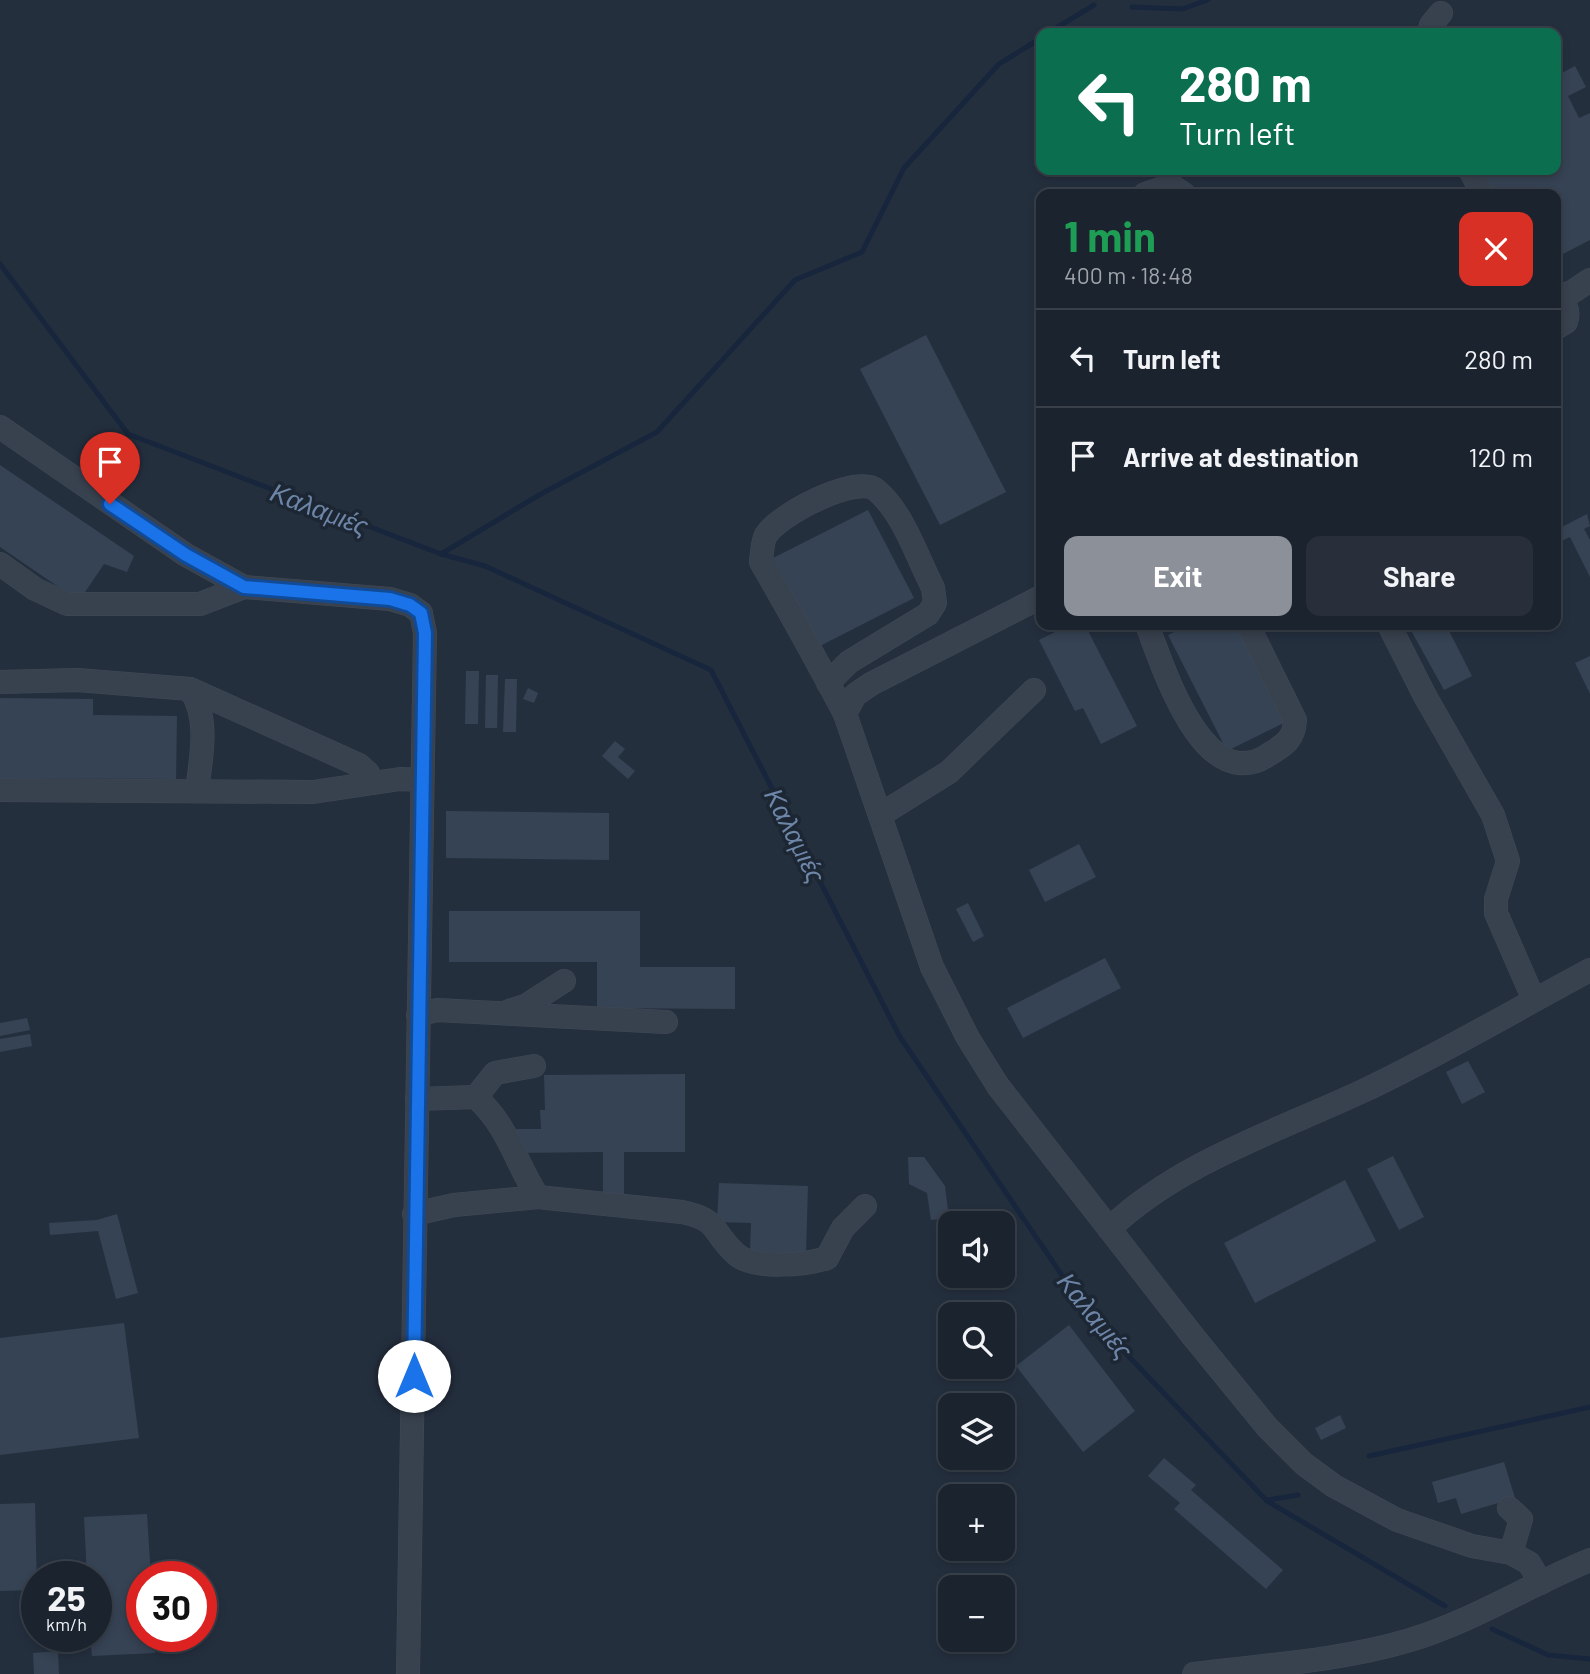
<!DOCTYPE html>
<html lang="en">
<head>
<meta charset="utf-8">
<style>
  body { margin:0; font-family:Barlow,sans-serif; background:#282f3a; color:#f1f3f6; height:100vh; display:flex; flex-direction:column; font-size:26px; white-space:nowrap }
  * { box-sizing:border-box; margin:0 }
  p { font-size:23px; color:#a0a4aa }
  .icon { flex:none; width:38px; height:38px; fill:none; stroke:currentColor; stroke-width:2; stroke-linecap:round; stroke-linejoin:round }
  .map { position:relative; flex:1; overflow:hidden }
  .panel { position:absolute; left:1036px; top:189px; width:525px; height:441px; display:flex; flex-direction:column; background:#1b232e; border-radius:14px; box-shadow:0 4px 10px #0003,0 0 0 2px #39404a }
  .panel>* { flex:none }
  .top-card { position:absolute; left:1036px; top:28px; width:525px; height:147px; border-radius:14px; box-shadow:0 4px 10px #0003,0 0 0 2px #39404a; background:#0b6e4f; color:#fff; overflow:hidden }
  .buttons { position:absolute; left:938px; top:1211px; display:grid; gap:14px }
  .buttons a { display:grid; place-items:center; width:77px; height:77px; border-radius:14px; background:#1b232e; box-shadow:0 4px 10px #0003,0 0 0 2px #39404a; font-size:35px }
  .speed { position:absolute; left:21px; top:1561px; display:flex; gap:14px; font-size:35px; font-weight:700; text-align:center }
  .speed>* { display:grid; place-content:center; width:91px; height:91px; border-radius:50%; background:#1b232e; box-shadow:0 4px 10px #0003,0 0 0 2px #39404a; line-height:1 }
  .speed small { font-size:18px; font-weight:400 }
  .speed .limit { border:10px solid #d22; background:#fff; color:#111 }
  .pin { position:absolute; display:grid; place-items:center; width:60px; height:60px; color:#fff; margin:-72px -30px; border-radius:50% 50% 50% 0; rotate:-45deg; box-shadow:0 0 7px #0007 }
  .pin .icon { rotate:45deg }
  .me { position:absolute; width:77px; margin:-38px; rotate:0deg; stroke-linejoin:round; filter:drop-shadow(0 0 5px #0008) }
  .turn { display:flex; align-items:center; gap:24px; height:147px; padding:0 28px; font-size:32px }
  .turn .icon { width:91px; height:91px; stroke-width:2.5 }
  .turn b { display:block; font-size:49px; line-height:60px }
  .round { display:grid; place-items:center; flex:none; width:74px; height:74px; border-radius:14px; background:#282f3a }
  .overview { display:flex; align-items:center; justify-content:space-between; height:119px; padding:0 28px }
  h1 { font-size:42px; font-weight:700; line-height:52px; color:#1e9e55 }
  .action { display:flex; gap:14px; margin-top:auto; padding:14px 28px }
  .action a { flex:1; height:80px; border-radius:14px; background:#8c9099; color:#fff; font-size:28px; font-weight:700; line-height:80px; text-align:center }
  .action a+a { background:#282f3a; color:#f1f3f6 }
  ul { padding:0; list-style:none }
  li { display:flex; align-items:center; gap:21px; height:98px; padding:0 28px; border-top:2px solid #39404a }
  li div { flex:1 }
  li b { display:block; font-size:26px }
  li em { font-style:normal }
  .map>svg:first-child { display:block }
</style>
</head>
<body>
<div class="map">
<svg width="1590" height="1674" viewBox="0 0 1590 1674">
  <rect width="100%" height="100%" fill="#242f3e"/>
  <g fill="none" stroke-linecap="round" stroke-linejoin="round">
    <g stroke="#17263c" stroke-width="5">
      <path d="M1132,7L1182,9L1208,0"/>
      <path d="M1048,33L1094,5"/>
      <path d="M0,264L128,434L441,554L485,566L711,670L900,1037L1089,1315L1267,1501L1445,1606"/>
      <path d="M441,554L539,495L657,432L795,280L862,252L904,168L999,64L1041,38"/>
      <path d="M1369,1456L1590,1407"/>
      <path d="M1267,1500L1298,1495"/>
      <path d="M1492,1629L1548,1655L1590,1659"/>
    </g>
  </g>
  <g fill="#364354">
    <path d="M1575,66L1586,87L1568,96L1579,118L1590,113V240L1557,257L1556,194H1493L1480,170H1556V72L1558,75Z"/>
    <path d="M926,335L1006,492L940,525L860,369Z"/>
    <path d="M0,465L134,556L127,572L104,564L79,601L0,547Z"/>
    <path d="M868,510L914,598L818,647L773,558Z"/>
    <path d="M1587,514L1590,526L1584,529L1590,540V577L1570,537L1561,541L1556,530Z"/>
    <path d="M1069,625H1085L1137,726L1101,744L1083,708L1075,711L1039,640Z"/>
    <path d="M1189,625H1240L1288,721L1227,751L1168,635Z"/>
    <path d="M1408,625H1446L1472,676L1444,690Z"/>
    <path d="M1590,656V694L1575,663Z"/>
    <path d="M466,671H479L478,724H465Z"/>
    <path d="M486,675H498L497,728H485Z"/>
    <path d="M505,679H517L516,732H503Z"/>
    <path d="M528,688L538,693L534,703L523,699Z"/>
    <path d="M0,698L93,699V715L177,716L176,779L13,778V783H0Z"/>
    <path d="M615,741L625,749L618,757L635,771L628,779L602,756Z"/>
    <path d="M446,811L609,813V860L446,858Z"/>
    <path d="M1079,844L1096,877L1045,902L1029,870Z"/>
    <path d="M968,903L984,936L973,942L956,909Z"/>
    <path d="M449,911H640V967H735V1009L597,1008V962H449Z"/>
    <path d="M1105,958L1121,988L1023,1038L1007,1008Z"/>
    <path d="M27,1018L30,1030L0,1036V1023Z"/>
    <path d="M30,1034L32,1046L0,1052V1039Z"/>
    <path d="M1468,1061L1485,1092L1462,1104L1446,1072Z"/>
    <path d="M685,1074V1152H624V1199H603V1152L517,1153L516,1129H541L540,1110H545L544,1075Z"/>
    <path d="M1393,1156L1424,1217L1399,1230L1367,1169Z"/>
    <path d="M908,1157H924L945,1186L949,1218L931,1220L927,1193L909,1184Z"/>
    <path d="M1345,1180L1376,1241L1255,1303L1224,1243Z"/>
    <path d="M719,1183L808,1186L806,1254L750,1252L751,1223L717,1222Z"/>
    <path d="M117,1214L138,1293L116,1299L98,1231L50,1235L49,1223L97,1220Z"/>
    <path d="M124,1323L139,1438L0,1455V1338Z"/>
    <rect x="938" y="1323" width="12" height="17"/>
    <path d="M1069,1325L1135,1411L1083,1452L1016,1366Z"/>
    <path d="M1340,1415L1346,1428L1321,1440L1315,1428Z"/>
    <path d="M1164,1458L1196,1485L1191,1490L1283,1570L1266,1589L1174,1509L1180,1503L1148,1476Z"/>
    <path d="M1504,1462L1515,1498L1461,1514L1456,1498L1438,1503L1432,1482Z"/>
    <path d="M35,1503L37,1590L0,1591V1504Z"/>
    <path d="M147,1514L151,1577H142V1636H154L155,1653L92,1656L90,1636H96V1577H87L84,1517Z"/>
    <path d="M58,1651L59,1674H34L33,1653Z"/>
  </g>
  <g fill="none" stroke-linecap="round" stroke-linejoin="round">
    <g stroke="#414a57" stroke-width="24">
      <g id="minor">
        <path d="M1429,33L1431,25L1441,13"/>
        <path d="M1470,170L1483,194"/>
        <path d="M1145,194L1171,185L1184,194"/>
        <path d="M1556,295C1565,300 1570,312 1566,322L1556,328"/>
        <path d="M1559,296L1572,292L1590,280"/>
        <path d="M0,427L186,555L244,587"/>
        <path d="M0,564L35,589L67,604H200L244,587L390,599L410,605L421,613L425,633L408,1674"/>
        <path d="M1041,597L871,684L855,695L845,714L932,967L968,1038L998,1086L1192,1335L1267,1427L1304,1464L1334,1486L1397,1520L1472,1546L1511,1553L1529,1563L1541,1583"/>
        <path d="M1147,625C1163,666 1203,797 1268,755C1284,745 1294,740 1295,720L1248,625"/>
        <path d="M1389,625L1425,696L1493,815L1508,861L1496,899V913L1534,1000"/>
        <path d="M0,682L77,680L190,689L359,765L368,773L372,783"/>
        <path d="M828,683L849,662L928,614L935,603L933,588C917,557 903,512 876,490C856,474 778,515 766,535C762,542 762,554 761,562C790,612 818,663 845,714"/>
        <path d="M190,689C210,718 201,757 197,791"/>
        <path d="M0,790L313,792L400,779L421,780"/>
        <path d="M880,815L949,772L1034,690"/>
        <path d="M509,1011L525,1006L564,981"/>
        <path d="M418,1015L437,1010L666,1022"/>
        <path d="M476,1097C510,1129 514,1160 538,1197"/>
        <path d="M417,1099L476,1097L495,1073L534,1066"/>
        <path d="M414,1214L454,1205L538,1197L682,1212C721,1220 711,1232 736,1254C753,1270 806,1265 827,1258L843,1228L865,1206"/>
        <path d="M1109,1229C1179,1162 1278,1131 1365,1090C1441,1054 1515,1010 1590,970"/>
        <path d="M1509,1508L1521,1519L1511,1553"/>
        <path d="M1194,1674C1265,1665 1340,1661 1410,1640C1473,1621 1529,1585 1590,1560"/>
      </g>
    </g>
    <use href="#minor" stroke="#38414e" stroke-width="23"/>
  </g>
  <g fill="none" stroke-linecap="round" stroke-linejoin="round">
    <g stroke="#114b97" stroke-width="18">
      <path id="route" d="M110,504L186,555L244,587L390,599L410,605L421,613L425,633L414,1376"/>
    </g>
    <use href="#route" stroke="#1a73e8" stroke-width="12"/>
  </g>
  <g text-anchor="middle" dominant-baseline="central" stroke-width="7" stroke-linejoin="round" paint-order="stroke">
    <g font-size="26" font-style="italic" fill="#6d86a8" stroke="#1d2633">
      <text transform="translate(320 508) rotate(21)">Καλαμιές</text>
      <text transform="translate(796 835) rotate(63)">Καλαμιές</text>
      <text transform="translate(1096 1315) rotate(51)">Καλαμιές</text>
    </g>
  </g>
</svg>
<div class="buttons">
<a><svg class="icon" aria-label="sound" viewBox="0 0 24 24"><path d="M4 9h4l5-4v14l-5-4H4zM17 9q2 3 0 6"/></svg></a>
<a><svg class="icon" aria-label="search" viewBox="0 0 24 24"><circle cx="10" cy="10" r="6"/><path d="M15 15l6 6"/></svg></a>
<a><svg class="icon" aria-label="layers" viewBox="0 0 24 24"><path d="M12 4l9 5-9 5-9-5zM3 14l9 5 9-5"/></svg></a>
<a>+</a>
<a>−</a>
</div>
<div class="speed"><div>25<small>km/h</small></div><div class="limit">30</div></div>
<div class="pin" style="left:110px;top:504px;background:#d93025"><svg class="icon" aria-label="arrive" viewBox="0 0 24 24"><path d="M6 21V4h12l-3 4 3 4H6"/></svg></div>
<svg class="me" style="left:414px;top:1376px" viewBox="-20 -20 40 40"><circle r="19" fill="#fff"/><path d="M0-13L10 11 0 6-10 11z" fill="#1a73e8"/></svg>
<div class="top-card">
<div class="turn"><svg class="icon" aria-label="left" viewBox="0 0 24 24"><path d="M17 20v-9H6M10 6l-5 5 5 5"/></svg><div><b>280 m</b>Turn left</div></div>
</div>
<section class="panel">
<div class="overview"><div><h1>1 min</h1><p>400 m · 18:48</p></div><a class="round" style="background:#d93025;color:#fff"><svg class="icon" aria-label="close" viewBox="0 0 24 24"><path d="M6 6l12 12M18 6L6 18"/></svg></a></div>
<ul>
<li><svg class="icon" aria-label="left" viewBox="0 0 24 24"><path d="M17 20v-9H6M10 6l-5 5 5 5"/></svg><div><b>Turn left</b></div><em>280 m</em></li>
<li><svg class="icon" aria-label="arrive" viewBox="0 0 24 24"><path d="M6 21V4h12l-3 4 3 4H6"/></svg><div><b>Arrive at destination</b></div><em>120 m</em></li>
</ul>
<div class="action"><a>Exit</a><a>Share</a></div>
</section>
</div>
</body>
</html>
